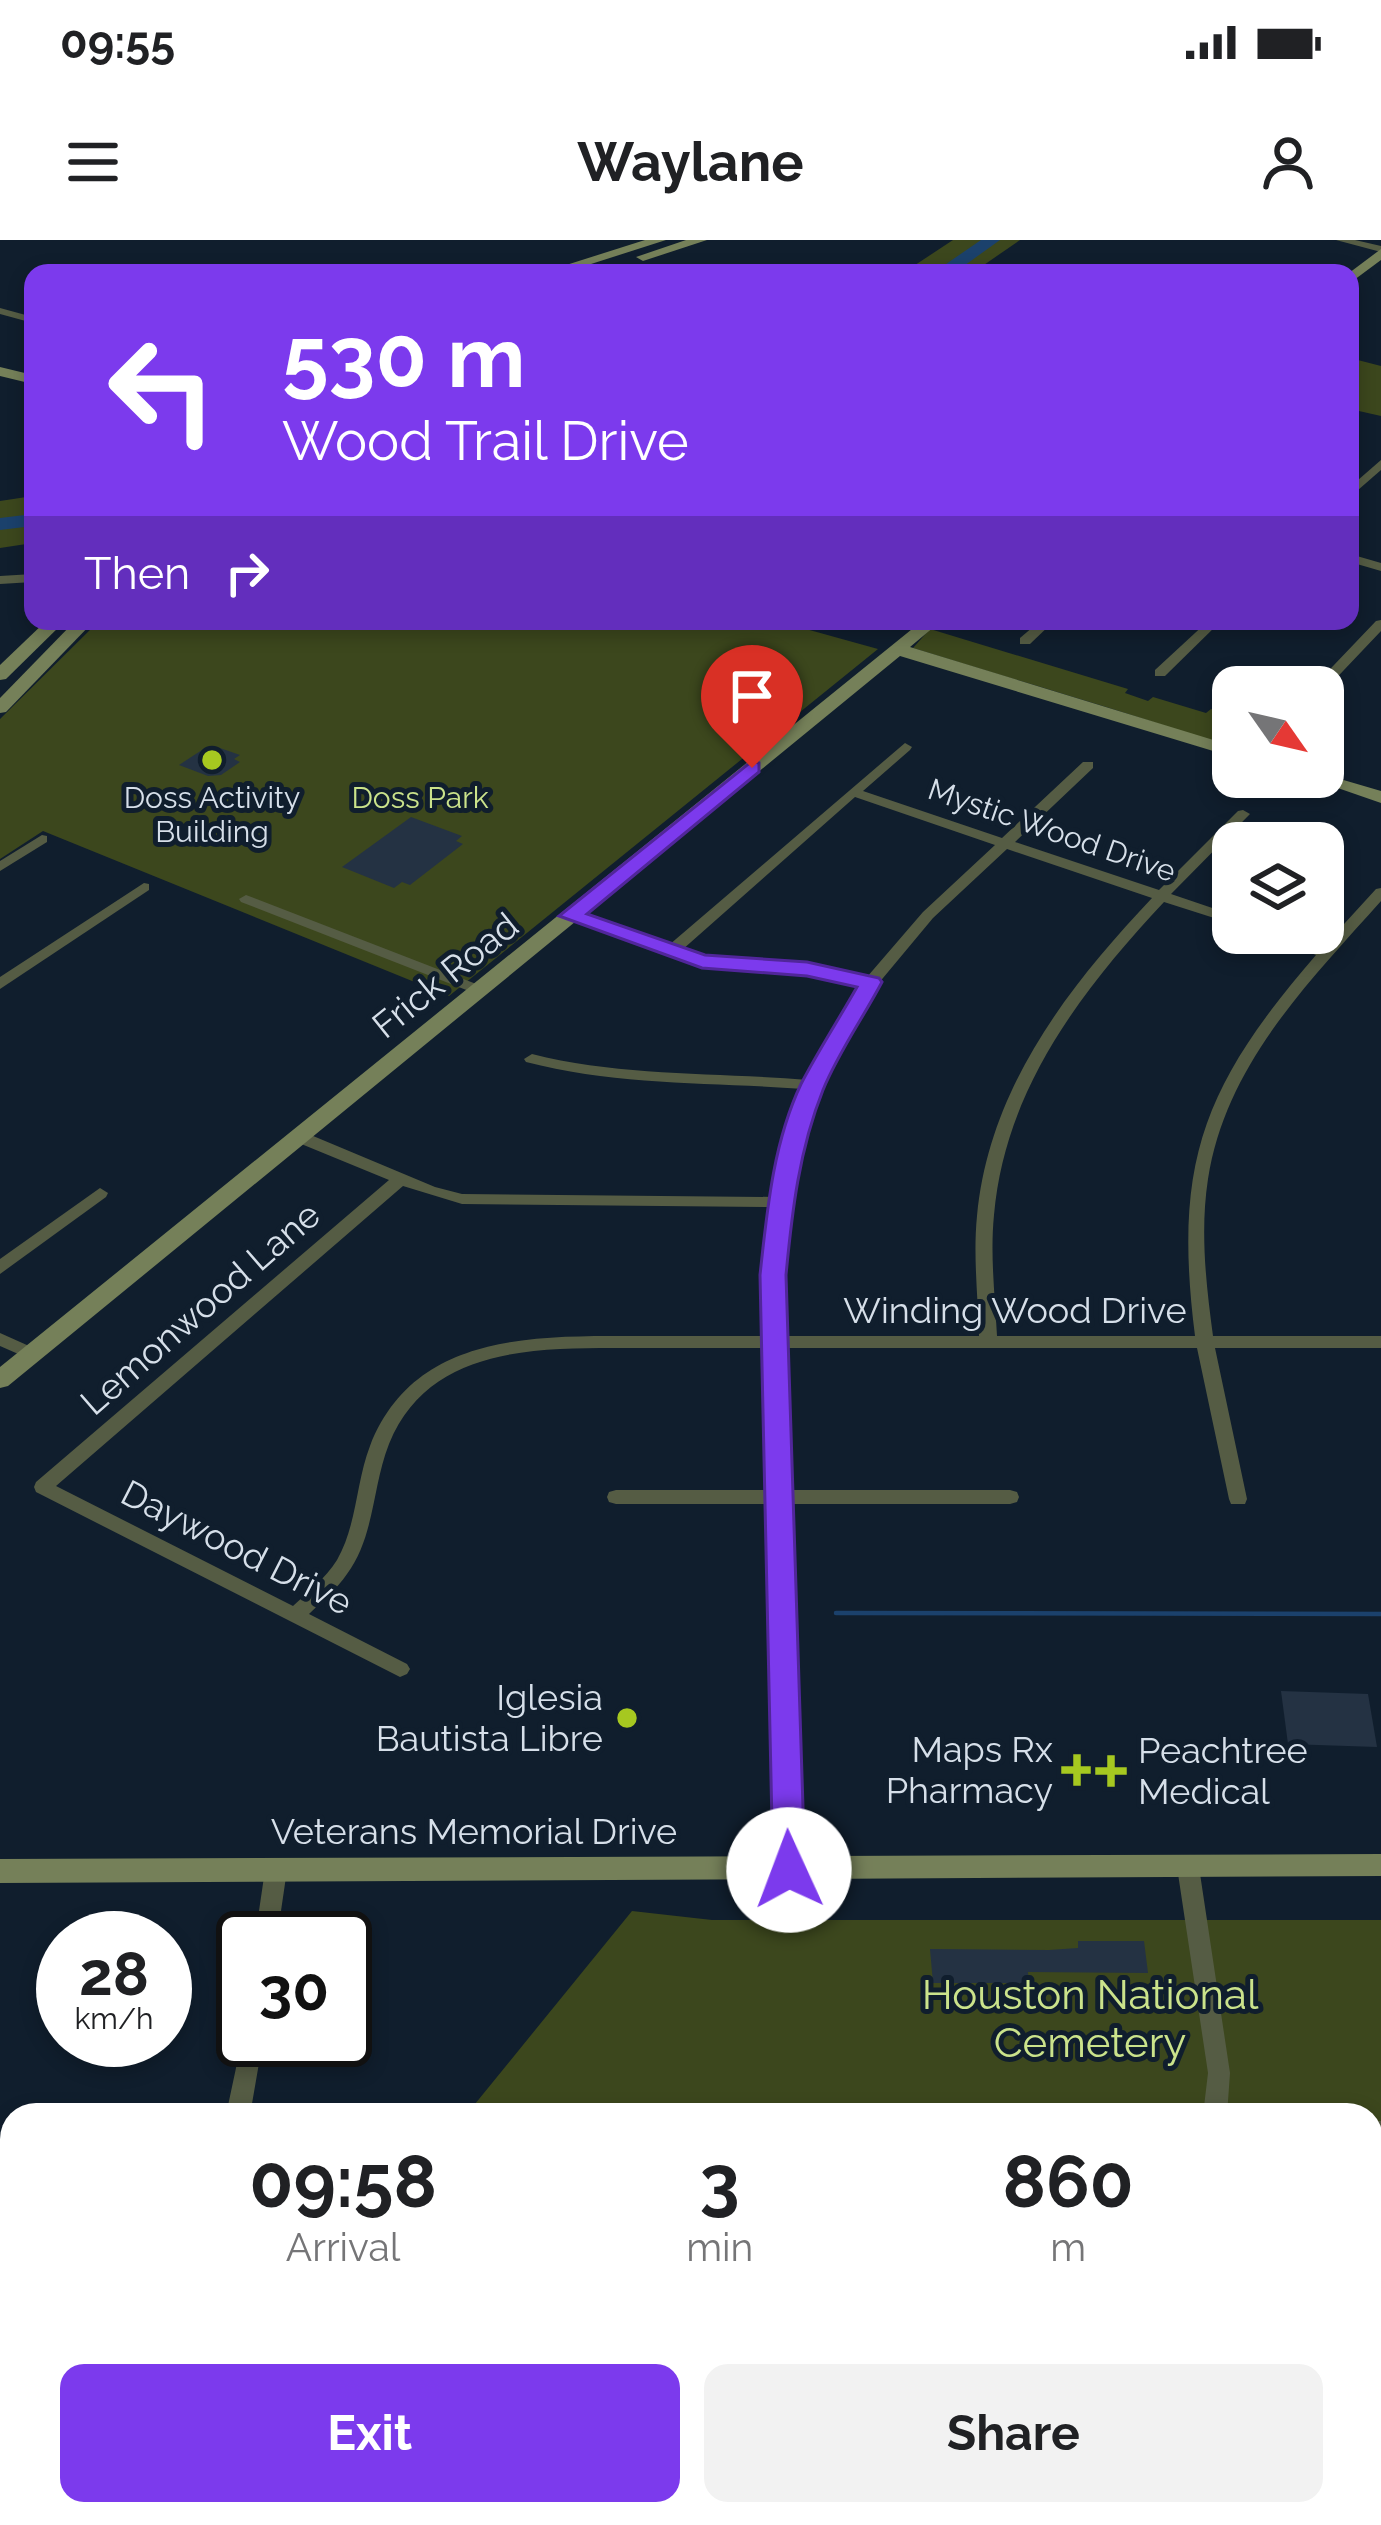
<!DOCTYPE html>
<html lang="en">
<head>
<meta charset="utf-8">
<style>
  body { margin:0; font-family:Raleway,sans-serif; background:#f2f2f2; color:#202124; height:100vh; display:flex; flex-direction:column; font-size:45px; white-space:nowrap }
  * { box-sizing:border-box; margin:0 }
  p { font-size:39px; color:#757577 }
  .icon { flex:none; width:66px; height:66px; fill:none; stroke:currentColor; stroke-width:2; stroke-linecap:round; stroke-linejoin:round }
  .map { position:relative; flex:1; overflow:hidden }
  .details { position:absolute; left:0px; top:1863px; width:1383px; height:423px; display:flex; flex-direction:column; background:#fff; border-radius:36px 36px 0 0; box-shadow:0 6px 18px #0003 }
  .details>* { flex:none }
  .hud { position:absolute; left:24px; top:24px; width:1335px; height:366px; border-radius:24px; box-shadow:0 6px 18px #0003; background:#7c3aed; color:#fff; overflow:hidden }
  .needle { width:78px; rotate:124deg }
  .fabs { position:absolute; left:1212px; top:426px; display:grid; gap:24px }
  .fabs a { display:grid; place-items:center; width:132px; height:132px; border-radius:24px; background:#fff; box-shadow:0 6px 18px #0003; font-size:60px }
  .speed { position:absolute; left:36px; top:1671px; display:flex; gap:24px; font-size:60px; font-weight:700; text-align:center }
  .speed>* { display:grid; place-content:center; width:156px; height:156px; border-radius:50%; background:#fff; box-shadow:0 6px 18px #0003; line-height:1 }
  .speed small { font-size:30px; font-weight:400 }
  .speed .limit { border:6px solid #111; border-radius:18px; background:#fff; color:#111 }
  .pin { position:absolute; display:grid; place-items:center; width:102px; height:102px; color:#fff; margin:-123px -51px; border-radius:50% 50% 50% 0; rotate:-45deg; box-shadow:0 0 12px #0007 }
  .pin .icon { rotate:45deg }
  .me { position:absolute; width:132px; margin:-66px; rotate:358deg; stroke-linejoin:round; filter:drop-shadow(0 0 9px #0008) }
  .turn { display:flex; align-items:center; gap:42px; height:252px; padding:0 60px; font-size:54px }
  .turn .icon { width:156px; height:156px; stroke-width:2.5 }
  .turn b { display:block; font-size:84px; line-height:102px }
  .then { display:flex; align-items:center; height:114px; padding:0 60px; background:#0003; gap:24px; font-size:45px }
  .eta { display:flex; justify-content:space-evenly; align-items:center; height:204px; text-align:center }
  .eta b { font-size:72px; font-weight:700; line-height:84px }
  .cta { display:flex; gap:24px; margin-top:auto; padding:24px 60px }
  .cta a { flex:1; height:138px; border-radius:24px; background:#7c3aed; color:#fff; font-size:48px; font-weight:700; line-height:138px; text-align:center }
  .cta a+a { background:#f2f2f2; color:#202124 }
  .status { display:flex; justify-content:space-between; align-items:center; height:84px; padding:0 60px; background:#fff; direction:ltr }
  .status svg { height:33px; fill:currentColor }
  header { display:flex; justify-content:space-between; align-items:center; height:156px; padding:0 60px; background:#fff; font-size:54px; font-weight:700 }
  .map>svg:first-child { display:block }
</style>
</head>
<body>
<div class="status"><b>09:55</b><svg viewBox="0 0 49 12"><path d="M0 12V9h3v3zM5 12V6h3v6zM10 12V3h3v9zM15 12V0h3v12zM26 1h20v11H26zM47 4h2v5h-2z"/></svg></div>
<header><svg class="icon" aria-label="menu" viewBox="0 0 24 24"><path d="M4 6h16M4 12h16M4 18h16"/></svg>Waylane<svg class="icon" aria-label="person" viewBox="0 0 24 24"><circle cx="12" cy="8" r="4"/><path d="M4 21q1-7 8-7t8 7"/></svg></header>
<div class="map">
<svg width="1381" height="2285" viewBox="0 0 1381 2285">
  <rect width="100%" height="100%" fill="#101e2d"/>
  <g fill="#3c471d">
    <path d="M953,0H1020L981,27L1002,33H903Z"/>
    <path d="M1350,118L1381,126V176L1350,169Z"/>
    <path d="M33,256V303L0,308V261Z"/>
    <path d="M99,381H777L878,409L449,756L43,591L0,619V479Z"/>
    <path d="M930,389L1128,449L1125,453L1148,461L1153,457L1206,473L1211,469L1233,476V509C1129,472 1021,442 913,408Z"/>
    <path d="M632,1671L712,1680H1381V2285H132L141,2274H1371V1875H466Z"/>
  </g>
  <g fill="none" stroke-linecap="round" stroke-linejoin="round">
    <path stroke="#1b416c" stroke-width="4.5" d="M836,1373L1381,1374"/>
    <path stroke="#1b416c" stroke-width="6" d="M715,2285L722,2274"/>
    <g fill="#1b416c" fill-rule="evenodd">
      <path d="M981,0H1000L954,33H933Z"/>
      <path d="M33,274V286L0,290V278Z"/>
    </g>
  </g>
  <g fill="#243243">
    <path d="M217,507L240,515L234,519L240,522L221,535L208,536L179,525L205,508Z"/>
    <path d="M411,577L462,596L456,601L463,604L410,645L402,642L394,648L342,627Z"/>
    <path d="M1281,1451L1368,1454L1377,1507L1288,1504Z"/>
    <path d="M1078,1701H1144L1148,1733L1028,1732L1029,1743H933L930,1709L1049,1710L1078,1708Z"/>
  </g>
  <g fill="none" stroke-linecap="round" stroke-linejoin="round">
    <g fill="#555c44" fill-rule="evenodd">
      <path d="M1336,0H1355L1381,6V12Z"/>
      <path d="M0,68L33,77V83L0,74Z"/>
      <path d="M1381,220V230L1350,257V247Z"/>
      <path d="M1350,314L1381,323V331L1350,322Z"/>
      <path d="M33,334V342L0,344V336Z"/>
      <path d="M1381,380V391L1325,450L1323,447H1313L1376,381Z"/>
      <path d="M1040,381H1054L1030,404H1020V398Z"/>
      <path d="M1208,381H1221L1165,436H1155V430Z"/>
      <path d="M905,503L912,507L910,510L863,551L1002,598L1083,522H1093V528L1015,602L1159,650L1238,571L1243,570L1250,574L1171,654L1233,675V684L1164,662C1081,751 1005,849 994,975C990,1015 995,1056 997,1096H1195C1173,922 1203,846 1316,715L1262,693H1283L1323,707L1376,649L1381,648V661C1309,742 1226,824 1208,939C1200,991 1206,1044 1213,1096H1381V1108H1215L1247,1259L1245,1264H1231L1229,1259L1197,1108H784L788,1250H1010L1017,1252L1019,1257L1017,1262L1010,1264H789L800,1630L797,1636L789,1639L781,1636L778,1630L770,1264H616L609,1262L607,1257L609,1252L616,1250H769L766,1108C720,1108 674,1108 628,1108C539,1108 429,1105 389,1204C372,1247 375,1296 347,1334C337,1349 322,1361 309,1374L407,1424L410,1429L407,1434L400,1437L36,1252L34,1247L36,1242L389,940L294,901L292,897L294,893H306L435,947L462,954L777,957L787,895L804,849C710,842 618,846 526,822L524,819L532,814C623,837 715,832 808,840L862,745L807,734L702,727L564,676L566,673H576L669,705ZM855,557L995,605L923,672L867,737L807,724L704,718L682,710ZM1007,609L1152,658C1068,747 989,848 977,976C973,1016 978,1056 979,1096H783L782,1035L803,895L821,845L878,744L933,678ZM403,946L462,964L775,967L764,1035L766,1096C720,1096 674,1096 628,1096C529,1096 413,1095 370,1206C356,1242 357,1285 337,1320C326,1338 308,1352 293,1366L56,1246Z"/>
      <path d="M42,595L47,596V602L0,631V621Z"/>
      <path d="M144,643L149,644V650L0,749V737Z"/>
      <path d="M246,655L484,747L487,750L479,755L474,753L241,662L239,659Z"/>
      <path d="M100,948L108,953L106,957L0,1034V1019Z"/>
      <path d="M0,1093L38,1110L41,1114L32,1120L0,1106Z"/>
      <path d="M1188,1618L1196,1621L1199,1627L1230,1833L1227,1875H1203L1208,1833L1177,1627L1180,1621Z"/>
      <path d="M276,1621L284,1624L287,1630L277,1698H255L265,1630L268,1624Z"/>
      <path d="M345,1782L369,1785L372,1792L369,1799L361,1802L341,1800H345Z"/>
      <path d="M243,1795V1800H263L250,1875H226Z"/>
      <rect x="1371" y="1881" width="10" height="20"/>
      <path d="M12,2213V2244L0,2251V2220Z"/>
      <path d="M1371,2256L1381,2261V2285L1362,2278L1360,2274H1371Z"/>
      <path d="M1002,2274H1028L1024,2285H998Z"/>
    </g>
    <g fill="#758059" fill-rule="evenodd">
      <path d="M645,0H666L563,33H541Z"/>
      <path d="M686,0H707L643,21L636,17Z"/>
      <path d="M1381,9V20L1350,43L1349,33Z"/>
      <path d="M0,127L33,135V144L0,136Z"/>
      <path d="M46,381H65L6,439L0,440V425Z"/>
      <path d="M75,381H94L6,472L0,473V458Z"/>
      <path d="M922,381H941L910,407L1233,506V517L900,416L8,1146L0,1148V1127Z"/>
      <path d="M1323,534L1381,551V563L1306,537H1323Z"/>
      <path d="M1381,1614V1636L0,1643V1619Z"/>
    </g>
  </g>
  <path fill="#7c3aed" stroke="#51269a" stroke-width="3" d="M752,521L759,523V532L587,674L705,715L807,722L879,738L882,742C863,778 838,813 823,850C799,910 792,972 786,1035L805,1630L800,1639L789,1643L778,1639L773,1630L760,1035C767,971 773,903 801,844C818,811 839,779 857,747L807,736L702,728L559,676Z"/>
  <g fill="#a6c820" stroke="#101e2d" stroke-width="4.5">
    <circle cx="212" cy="520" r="12"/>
    <circle cx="627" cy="1478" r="12"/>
    <path d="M1071 1512h12v12h12v12h-12v12h-12v-12h-12v-12h12z"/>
    <path d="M1105 1513h12v12h12v12h-12v12h-12v-12h-12v-12h12z"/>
  </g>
  <g text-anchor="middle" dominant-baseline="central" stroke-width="10" stroke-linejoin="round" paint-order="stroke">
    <g font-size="30" fill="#d6dfe9" stroke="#101e2d">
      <text x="212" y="557">Doss Activity<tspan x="212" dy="34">Building</tspan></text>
    </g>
    <g font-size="30" fill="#cbe38b" stroke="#101e2d">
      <text x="420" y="557">Doss Park</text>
    </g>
    <g font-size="30" fill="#d6dfe9" stroke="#101e2d">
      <text transform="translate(1052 590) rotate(19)">Mystic Wood Drive</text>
    </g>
    <g font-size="36" fill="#d6dfe9" stroke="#101e2d">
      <text transform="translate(445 735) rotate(-39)">Frick Road</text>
      <text transform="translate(200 1068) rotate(-41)">Lemonwood Lane</text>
      <text x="1015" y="1070">Winding Wood Drive</text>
      <text transform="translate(237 1307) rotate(27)">Daywood Drive</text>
      <text x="474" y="1591">Veterans Memorial Drive</text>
    </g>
    <g font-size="36" fill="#d6dfe9" stroke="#101e2d" text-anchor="end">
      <text x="603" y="1457">Iglesia<tspan x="603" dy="41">Bautista Libre</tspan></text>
      <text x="1053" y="1509">Maps Rx<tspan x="1053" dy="41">Pharmacy</tspan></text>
      <text x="1138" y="1510" text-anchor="start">Peachtree<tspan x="1138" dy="41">Medical</tspan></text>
    </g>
    <g font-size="42" fill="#cbe38b" stroke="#101e2d">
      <text x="1090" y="1754">Houston National<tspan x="1090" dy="48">Cemetery</tspan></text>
    </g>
  </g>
</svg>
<div class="fabs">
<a><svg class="needle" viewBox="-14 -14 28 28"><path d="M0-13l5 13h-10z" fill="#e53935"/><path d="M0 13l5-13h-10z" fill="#757577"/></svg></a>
<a><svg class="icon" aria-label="layers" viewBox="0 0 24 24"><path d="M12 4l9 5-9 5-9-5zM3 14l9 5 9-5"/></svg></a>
</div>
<div class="speed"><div>28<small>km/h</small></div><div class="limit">30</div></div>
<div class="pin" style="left:752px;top:528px;background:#d93025"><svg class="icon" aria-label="arrive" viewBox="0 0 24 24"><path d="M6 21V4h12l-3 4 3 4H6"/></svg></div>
<svg class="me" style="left:789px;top:1630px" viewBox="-20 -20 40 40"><circle r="19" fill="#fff"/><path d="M0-13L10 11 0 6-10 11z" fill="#7c3aed"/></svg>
<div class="hud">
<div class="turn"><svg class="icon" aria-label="left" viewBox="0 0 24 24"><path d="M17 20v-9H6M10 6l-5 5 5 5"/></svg><div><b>530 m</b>Wood Trail Drive</div></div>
<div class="then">Then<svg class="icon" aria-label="right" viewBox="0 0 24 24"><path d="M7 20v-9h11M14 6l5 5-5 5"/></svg></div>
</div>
<section class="details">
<div class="eta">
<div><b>09:58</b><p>Arrival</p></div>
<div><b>3</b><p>min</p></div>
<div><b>860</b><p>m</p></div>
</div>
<div class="cta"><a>Exit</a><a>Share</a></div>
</section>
</div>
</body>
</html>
